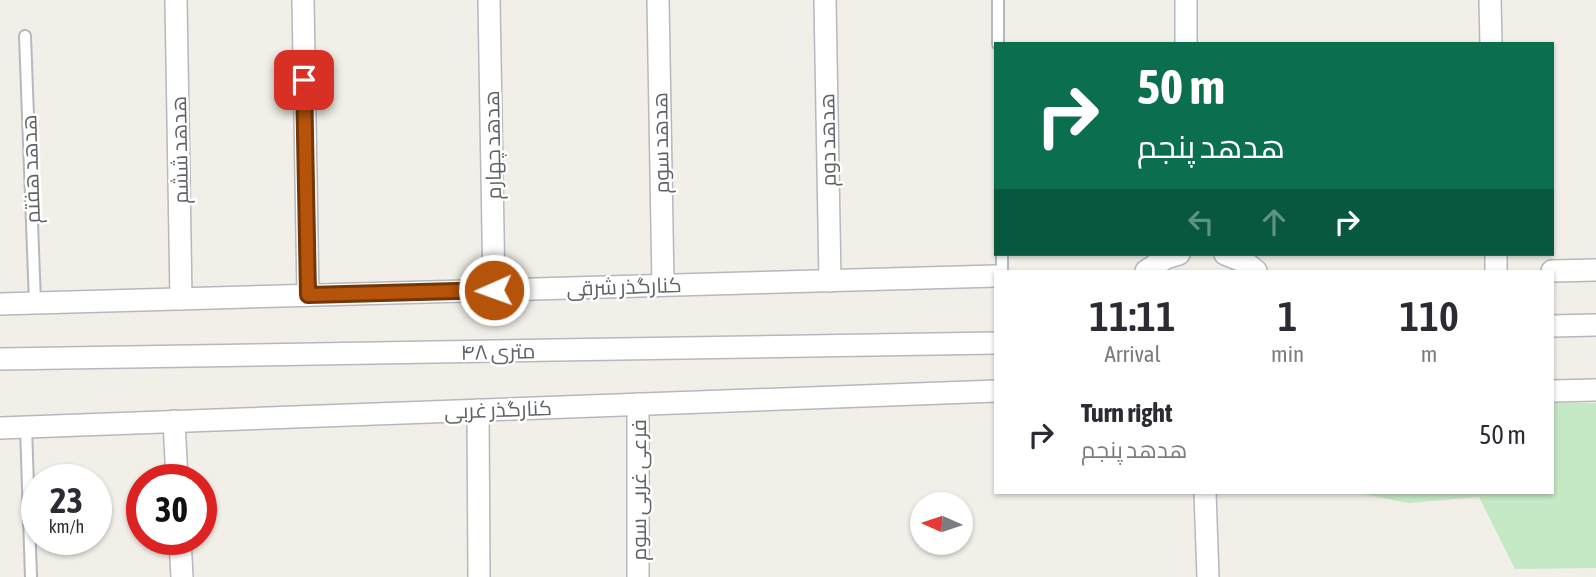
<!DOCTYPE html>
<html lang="en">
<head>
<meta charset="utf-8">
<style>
  body { margin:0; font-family:"Asap Condensed",Cairo,sans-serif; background:#f7f7f7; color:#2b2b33; height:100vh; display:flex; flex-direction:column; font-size:26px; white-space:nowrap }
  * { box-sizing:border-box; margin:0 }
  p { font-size:23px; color:#7c7c81 }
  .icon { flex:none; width:38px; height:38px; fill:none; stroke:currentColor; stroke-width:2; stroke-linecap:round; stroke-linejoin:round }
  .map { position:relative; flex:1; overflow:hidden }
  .sheet { position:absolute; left:994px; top:270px; width:560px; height:224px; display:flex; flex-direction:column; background:#fff; border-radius:0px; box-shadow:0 2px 5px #0004 }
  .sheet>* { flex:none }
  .hud { position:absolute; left:994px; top:42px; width:560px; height:214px; border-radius:0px; box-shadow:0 2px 5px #0004; background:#0b6e4f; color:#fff; overflow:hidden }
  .needle { width:46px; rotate:273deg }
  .buttons { position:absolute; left:910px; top:492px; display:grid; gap:14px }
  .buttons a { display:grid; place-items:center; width:63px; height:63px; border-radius:50%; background:#fff; box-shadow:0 2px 5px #0004; font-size:35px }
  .speed { position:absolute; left:21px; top:464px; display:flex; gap:14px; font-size:35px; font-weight:700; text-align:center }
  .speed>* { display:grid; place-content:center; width:91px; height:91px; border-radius:50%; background:#fff; box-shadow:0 2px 5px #0004; line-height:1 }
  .speed small { font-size:18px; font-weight:400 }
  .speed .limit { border:10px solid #d22; background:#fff; color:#111 }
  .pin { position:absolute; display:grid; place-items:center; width:60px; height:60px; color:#fff; margin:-30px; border-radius:14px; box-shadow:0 4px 10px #0006 }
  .me { position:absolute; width:77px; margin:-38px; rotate:268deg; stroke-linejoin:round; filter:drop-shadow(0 0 5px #0008) }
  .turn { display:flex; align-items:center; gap:24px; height:147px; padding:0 28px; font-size:32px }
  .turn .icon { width:91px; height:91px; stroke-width:2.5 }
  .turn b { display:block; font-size:49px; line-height:60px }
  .lanes { display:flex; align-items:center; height:66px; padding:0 28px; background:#0003; justify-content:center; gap:35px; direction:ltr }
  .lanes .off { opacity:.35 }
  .eta { display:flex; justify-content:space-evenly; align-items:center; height:119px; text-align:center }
  .eta b { font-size:42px; font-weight:600; line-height:49px }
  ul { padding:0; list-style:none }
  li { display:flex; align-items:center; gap:21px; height:91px; padding:0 28px }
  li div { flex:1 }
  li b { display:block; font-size:26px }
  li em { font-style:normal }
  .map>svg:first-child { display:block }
</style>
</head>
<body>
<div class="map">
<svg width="1596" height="577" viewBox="0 0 1596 577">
  <rect width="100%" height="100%" fill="#f1efe8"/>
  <path fill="#c5e8c5" d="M1552,403H1596V568L1515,569L1479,497L1409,503L1352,492H1552Z"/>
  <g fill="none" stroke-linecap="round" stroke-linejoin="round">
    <g stroke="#b5b8bc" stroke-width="14">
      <g id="lane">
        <path d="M998,0V44"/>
        <path d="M25,36L35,303"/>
        <path d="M1002,254V271"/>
        <path d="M26,427L31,577"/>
      </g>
    </g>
    <g stroke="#b5b8bc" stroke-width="24">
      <g id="street">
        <path d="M176,0L181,299"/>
        <path d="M303,0L308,295"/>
        <path d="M489,0L494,290"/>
        <path d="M658,0L663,285"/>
        <path d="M825,0L830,281"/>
        <path d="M1186,0V44"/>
        <path d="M1490,0L1491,44"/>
        <path d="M1225,254L1245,262L1256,271"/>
        <path d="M1496,254V271"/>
        <path d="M1146,271L1166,258L1179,254"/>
        <path d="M1552,271L1596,270"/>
        <path d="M0,304L996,276"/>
        <path d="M1552,326L1596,325"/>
        <path d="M0,359L996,343"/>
        <path d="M1552,391L1596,390"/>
        <path d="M478,410L479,577"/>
        <path d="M174,421L177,480"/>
        <path d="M0,428L996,391"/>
        <path d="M1205,492L1208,577"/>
        <path d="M180,539L182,577"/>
        <path d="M638,577V404"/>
      </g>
    </g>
    <use href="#lane" stroke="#fff" stroke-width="10"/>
    <use href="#street" stroke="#fff" stroke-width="21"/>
  </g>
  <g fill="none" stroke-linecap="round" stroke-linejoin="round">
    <g stroke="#753606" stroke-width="18">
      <path id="route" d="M304,80L308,295L494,290"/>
    </g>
    <use href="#route" stroke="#b45309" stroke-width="12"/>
  </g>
  <g text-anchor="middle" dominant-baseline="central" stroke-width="5" stroke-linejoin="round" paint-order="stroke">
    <g font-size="21" fill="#5f6368" stroke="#fff">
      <text transform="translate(827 140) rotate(-91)">هدهد دوم</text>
      <text transform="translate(660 143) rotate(-91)">هدهد سوم</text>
      <text transform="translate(492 145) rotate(-91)">هدهد چهارم</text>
      <text transform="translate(179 150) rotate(-91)">هدهد ششم</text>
      <text transform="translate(30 169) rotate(-92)">هدهد هفتم</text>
      <text transform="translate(624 286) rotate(-2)">کنارگذر شرقی</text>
      <text transform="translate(498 351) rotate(-1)">۴۸ متری</text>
      <text transform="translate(498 409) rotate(-2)">کنارگذر غربی</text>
      <text transform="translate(638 490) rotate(-90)">فرعی غربی سوم</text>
    </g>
  </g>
</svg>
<div class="buttons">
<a><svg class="needle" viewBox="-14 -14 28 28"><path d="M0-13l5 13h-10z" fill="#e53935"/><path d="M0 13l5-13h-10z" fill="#7c7c81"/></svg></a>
</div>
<div class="speed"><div>23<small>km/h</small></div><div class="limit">30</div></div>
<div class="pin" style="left:304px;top:80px;background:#d93025"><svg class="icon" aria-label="arrive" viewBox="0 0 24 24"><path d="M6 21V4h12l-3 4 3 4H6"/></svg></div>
<svg class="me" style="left:494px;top:290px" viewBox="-20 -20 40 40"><circle r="17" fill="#b45309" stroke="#fff" stroke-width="3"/><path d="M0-11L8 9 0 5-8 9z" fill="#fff"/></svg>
<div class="hud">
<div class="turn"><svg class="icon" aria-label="right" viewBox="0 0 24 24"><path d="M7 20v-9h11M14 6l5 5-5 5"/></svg><div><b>50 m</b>هدهد پنجم</div></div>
<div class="lanes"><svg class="icon off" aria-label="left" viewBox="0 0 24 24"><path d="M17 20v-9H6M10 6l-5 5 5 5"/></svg><svg class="icon off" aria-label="ahead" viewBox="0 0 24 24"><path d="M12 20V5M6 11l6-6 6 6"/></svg><svg class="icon" aria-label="right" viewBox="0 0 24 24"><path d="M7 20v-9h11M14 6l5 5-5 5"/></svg></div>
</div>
<section class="sheet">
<div class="eta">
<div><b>11:11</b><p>Arrival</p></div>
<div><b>1</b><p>min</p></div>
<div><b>110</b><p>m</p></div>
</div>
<ul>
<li><svg class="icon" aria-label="right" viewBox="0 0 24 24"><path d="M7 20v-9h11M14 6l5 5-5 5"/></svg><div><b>Turn right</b><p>هدهد پنجم</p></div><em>50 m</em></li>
</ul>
</section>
</div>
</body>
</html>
